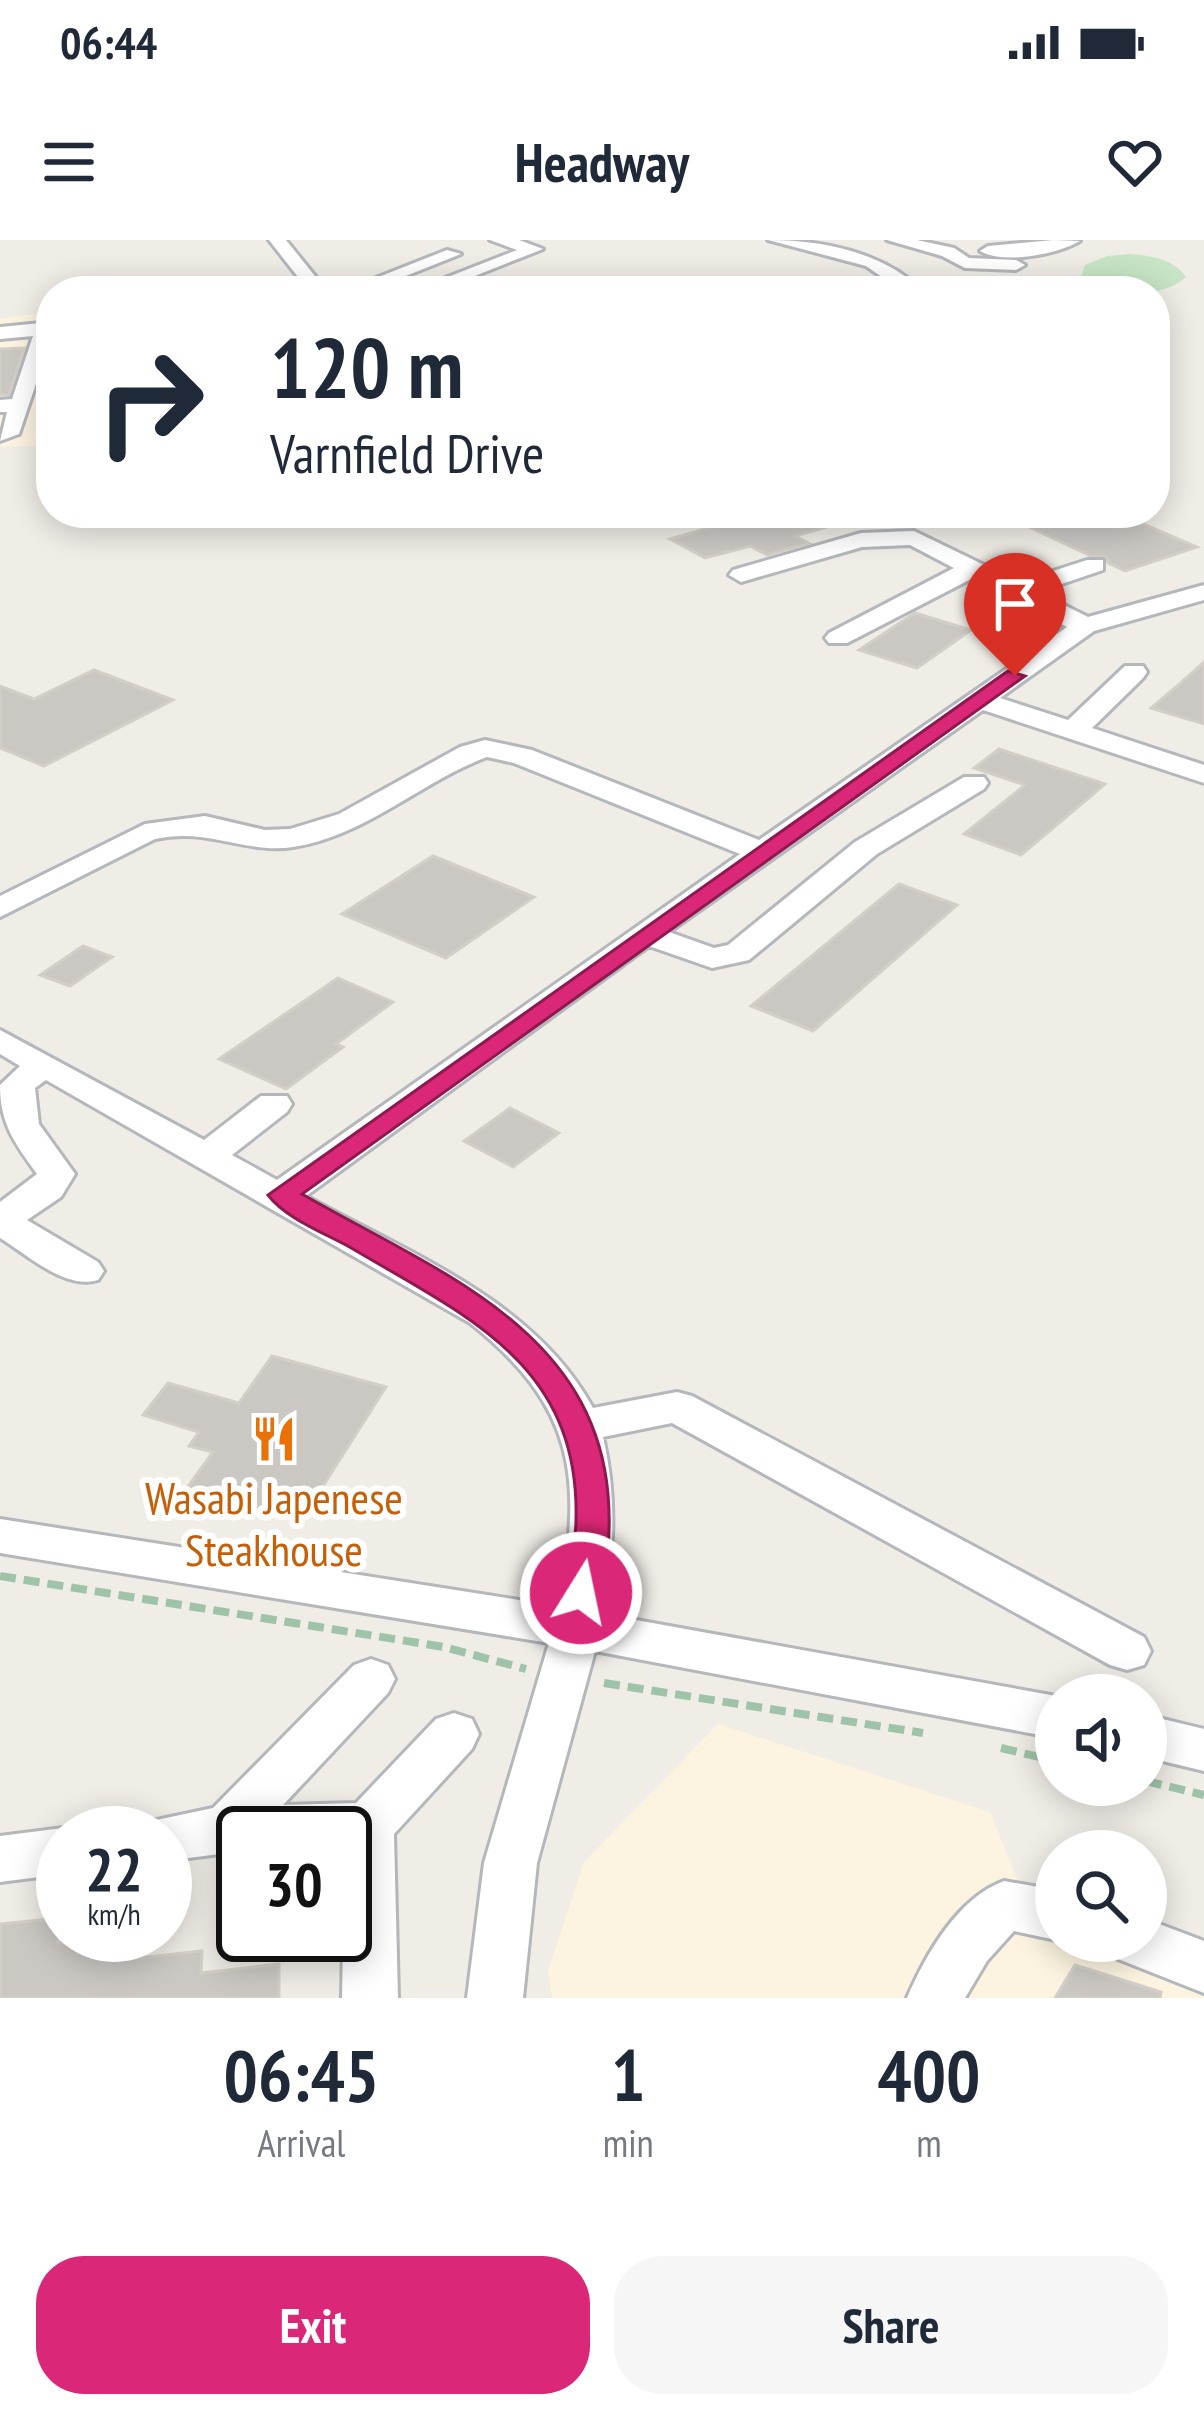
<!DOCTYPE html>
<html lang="en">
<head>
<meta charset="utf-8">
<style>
  body { margin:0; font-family:"PT Sans Narrow",sans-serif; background:#f6f6f7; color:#1f2937; height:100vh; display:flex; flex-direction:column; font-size:45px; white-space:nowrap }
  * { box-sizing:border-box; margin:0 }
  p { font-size:39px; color:#747a83 }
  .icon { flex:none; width:66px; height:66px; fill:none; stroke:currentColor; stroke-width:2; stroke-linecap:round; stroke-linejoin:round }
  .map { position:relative; height:1758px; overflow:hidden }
  .drawer { display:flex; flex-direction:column; background:#fff; flex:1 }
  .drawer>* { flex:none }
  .hud { position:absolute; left:36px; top:36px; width:1134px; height:252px; border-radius:48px; box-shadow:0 6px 30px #0003; background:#fff; color:#1f2937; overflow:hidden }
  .tools { position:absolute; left:1035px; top:1434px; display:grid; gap:24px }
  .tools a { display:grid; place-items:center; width:132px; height:132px; border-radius:50%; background:#fff; box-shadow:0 6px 30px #0003; font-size:60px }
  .speed { position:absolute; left:36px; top:1566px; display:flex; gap:24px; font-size:60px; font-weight:700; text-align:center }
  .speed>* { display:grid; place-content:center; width:156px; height:156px; border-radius:50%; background:#fff; box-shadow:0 6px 30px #0003; line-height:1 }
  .speed small { font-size:30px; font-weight:400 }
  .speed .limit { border:6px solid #111; border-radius:18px; background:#fff; color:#111 }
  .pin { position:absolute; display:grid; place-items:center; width:102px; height:102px; color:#fff; margin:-123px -51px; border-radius:50% 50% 50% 0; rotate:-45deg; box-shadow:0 0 12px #0007 }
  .pin .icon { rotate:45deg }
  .me { position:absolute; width:132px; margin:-66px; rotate:10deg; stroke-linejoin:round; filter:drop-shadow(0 0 9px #0008) }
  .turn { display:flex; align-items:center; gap:42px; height:252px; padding:0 36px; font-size:54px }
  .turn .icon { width:156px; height:156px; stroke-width:2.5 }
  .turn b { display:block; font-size:84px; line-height:102px }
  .eta { display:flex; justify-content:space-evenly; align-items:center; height:204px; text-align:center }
  .eta b { font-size:72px; font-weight:800; line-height:84px }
  .action { display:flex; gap:24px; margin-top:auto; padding:24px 36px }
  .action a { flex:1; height:138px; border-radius:48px; background:#db2777; color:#fff; font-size:48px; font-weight:800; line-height:138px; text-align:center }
  .action a+a { background:#f6f6f7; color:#1f2937 }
  .status { display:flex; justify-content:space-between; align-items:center; height:84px; padding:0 60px; background:#fff; direction:ltr }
  .status svg { height:33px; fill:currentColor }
  header { display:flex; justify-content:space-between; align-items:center; height:156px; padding:0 36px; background:#fff; font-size:54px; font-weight:800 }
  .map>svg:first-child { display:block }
</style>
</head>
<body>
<div class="status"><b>06:44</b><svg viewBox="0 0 49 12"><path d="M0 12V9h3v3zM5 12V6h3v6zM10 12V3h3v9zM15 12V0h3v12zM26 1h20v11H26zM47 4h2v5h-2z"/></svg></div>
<header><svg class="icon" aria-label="menu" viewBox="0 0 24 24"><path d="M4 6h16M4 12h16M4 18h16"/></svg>Headway<svg class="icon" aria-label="heart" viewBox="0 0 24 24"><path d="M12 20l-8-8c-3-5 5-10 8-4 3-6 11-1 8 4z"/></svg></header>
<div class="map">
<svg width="1204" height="1758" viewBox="0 0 1204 1758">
  <rect width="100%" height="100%" fill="#f0ede7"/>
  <g fill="#fcf4e0">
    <path d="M51,71V205L0,207V79Z"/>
    <path d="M718,1484L990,1572L1018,1641L1056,1654V1701L1204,1706V1758H552L548,1731L584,1622Z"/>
  </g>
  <path fill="#c7e5c6" d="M1130,14C1151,16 1173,18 1186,37C1159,60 1125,51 1088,51L1080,41L1085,25L1107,16Z"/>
  <g fill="#cbc8c4" stroke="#d4cfc6" stroke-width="3">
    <path d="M24,108L9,155H0V109Z"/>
    <path d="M762,273H847L848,281L795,296L809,303L767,315L750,306L705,318L670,299Z"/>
    <path d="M1000,273H1118L1197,307L1125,331L1108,323L1106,317L1091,316Z"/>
    <path d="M915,373L971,390L917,428L859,410Z"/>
    <path d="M1204,422V484L1151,468L1176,447Z"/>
    <path d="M94,430L173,460L44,526L0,508V446L34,459Z"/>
    <path d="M999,509L1105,544L1021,615L964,594L1025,545L974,528Z"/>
    <path d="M433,616L534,657L446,718L342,674Z"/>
    <path d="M899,644L957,665L813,791L751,766Z"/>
    <path d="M83,706L112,717L70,746L40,735Z"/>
    <path d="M338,738L393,762L336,804L343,807L286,849L219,819Z"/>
    <path d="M510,868L559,893L513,927L464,901Z"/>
    <path d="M272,1116L386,1147L300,1282L187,1248L213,1212L189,1206L199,1192L143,1175L168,1143L239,1163Z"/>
    <path d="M60,1678L57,1703L132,1695L130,1719L202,1711L201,1733L279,1724V1758H0V1684Z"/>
    <path d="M1075,1725L1161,1752L1160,1758H1055Z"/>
  </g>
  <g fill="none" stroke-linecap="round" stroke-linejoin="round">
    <g stroke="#b4b7bb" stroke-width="6">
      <g id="minor">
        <path d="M269,0H286L327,51H309Z"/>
        <path d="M490,0H519L543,9L437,51H412L517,10Z"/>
        <path d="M768,0C822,0 883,12 923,51H902L866,26Z"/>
        <path d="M887,0H917L954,8L969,18L1016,20L1025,25L1016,30L965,28L942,16Z"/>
        <path d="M1053,0L1080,1C1058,14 1003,25 980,11L988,6Z"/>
        <path d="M447,10L461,14L368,51H343Z"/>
        <path d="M51,82V99L19,194L0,201L7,172H0V160L12,159L33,96L0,99V87Z"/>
        <path d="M914,291L1019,342L1087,320H1103V330L1038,352L1088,377L1204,345V360L1094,391L1000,458L1068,480L1125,426H1143L1147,432L1143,438L1092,488L1204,525V543L983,470L669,692L714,708L728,705L855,602L964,537H984L988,543L984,549L877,614L749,720L712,728L649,706L306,956C408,1013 534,1060 593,1168L677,1152L692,1156L1144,1397L1151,1411L1144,1425L1127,1430L1110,1425L672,1183L603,1197C617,1257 614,1314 603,1374L1056,1456V1498L595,1411L537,1623L523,1758H467L484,1623L549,1403L0,1313V1279L558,1366C584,1238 575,1166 470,1083L46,840L35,848L39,884L75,934L61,957L27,980L98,1022L104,1031L98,1040C65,1050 28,1015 0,998V962L37,934C15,903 0,885 0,845L20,826L0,814V790L204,900L261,856H287L292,864L287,872L232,915L277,940L740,614L514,523L487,517C420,542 366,596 293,607C245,614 207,587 155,599L0,677V656L145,584L205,576L265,590L290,589L339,574L460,507L485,500L532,510L759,600L1067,387L973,338L847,403H829L825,398L829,393L954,328L910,305L862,307L741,342L729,335L733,330L861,293Z"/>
        <path d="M371,1419L388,1425L395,1439L388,1453L283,1565L356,1563L436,1479L454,1473L472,1479L479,1494L472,1509L394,1594L398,1758H342L345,1593H243V1611L165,1621V1593H141L147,1582L213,1568L354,1425Z"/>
        <path d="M1146,1475L1204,1489V1531L1146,1517Z"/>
        <path d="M63,1588L77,1593H63V1634L0,1642V1596Z"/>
        <path d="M1004,1641L1056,1650V1700L1014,1691L987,1721L965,1758H907C926,1714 958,1658 1004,1641Z"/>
        <path d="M1146,1679L1204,1701V1753L1118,1719L1110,1701H1146Z"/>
      </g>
    </g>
    <g stroke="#9ec3a8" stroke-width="8" stroke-dasharray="16 8" stroke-linecap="butt">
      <path d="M0,1336L444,1407L526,1429"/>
      <path d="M604,1443L923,1493"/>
      <path d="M1001,1508L1056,1521"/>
      <path d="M1146,1541L1204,1555"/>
    </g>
    <use href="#minor" fill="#fff" fill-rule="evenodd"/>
  </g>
  <path fill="#db2777" stroke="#8e194d" stroke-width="3" d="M1008,431L1025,436L302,954C431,1029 593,1086 608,1254C611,1288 609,1332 594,1363L581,1367L569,1363L563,1353C568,1329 576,1304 576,1280C580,1125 468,1077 353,1009C327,994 286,979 268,955Z"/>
  <defs>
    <g id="restaurant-bare" transform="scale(3.6)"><path d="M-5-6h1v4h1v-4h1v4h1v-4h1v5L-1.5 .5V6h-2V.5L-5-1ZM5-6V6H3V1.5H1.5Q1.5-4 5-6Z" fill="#e8710a" stroke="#fff" stroke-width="2.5" paint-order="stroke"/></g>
  </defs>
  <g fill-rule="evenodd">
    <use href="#restaurant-bare" x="274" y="1199"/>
  </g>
  <g text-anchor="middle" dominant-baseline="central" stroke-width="12" stroke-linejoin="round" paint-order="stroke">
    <g font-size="45" fill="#c56008" stroke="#fff">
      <text x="274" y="1257">Wasabi Japenese<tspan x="274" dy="52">Steakhouse</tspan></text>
    </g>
  </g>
</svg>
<div class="tools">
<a><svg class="icon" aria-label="sound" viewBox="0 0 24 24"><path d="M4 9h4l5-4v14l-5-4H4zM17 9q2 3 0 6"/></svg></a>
<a><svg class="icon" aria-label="search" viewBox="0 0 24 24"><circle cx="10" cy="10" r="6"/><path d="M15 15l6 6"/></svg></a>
</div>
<div class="speed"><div>22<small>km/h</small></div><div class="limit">30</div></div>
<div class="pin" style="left:1015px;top:436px;background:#d93025"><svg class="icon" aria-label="arrive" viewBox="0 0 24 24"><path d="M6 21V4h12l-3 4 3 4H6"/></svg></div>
<svg class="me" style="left:581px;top:1353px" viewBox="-20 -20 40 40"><circle r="17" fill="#db2777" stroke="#fff" stroke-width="3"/><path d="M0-11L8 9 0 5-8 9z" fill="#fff"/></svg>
<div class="hud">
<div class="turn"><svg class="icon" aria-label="right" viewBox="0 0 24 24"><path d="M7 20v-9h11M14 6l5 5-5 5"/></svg><div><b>120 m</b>Varnfield Drive</div></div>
</div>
</div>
<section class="drawer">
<div class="eta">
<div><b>06:45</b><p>Arrival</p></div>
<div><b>1</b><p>min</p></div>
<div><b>400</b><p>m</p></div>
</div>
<div class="action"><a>Exit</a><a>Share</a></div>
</section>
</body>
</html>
